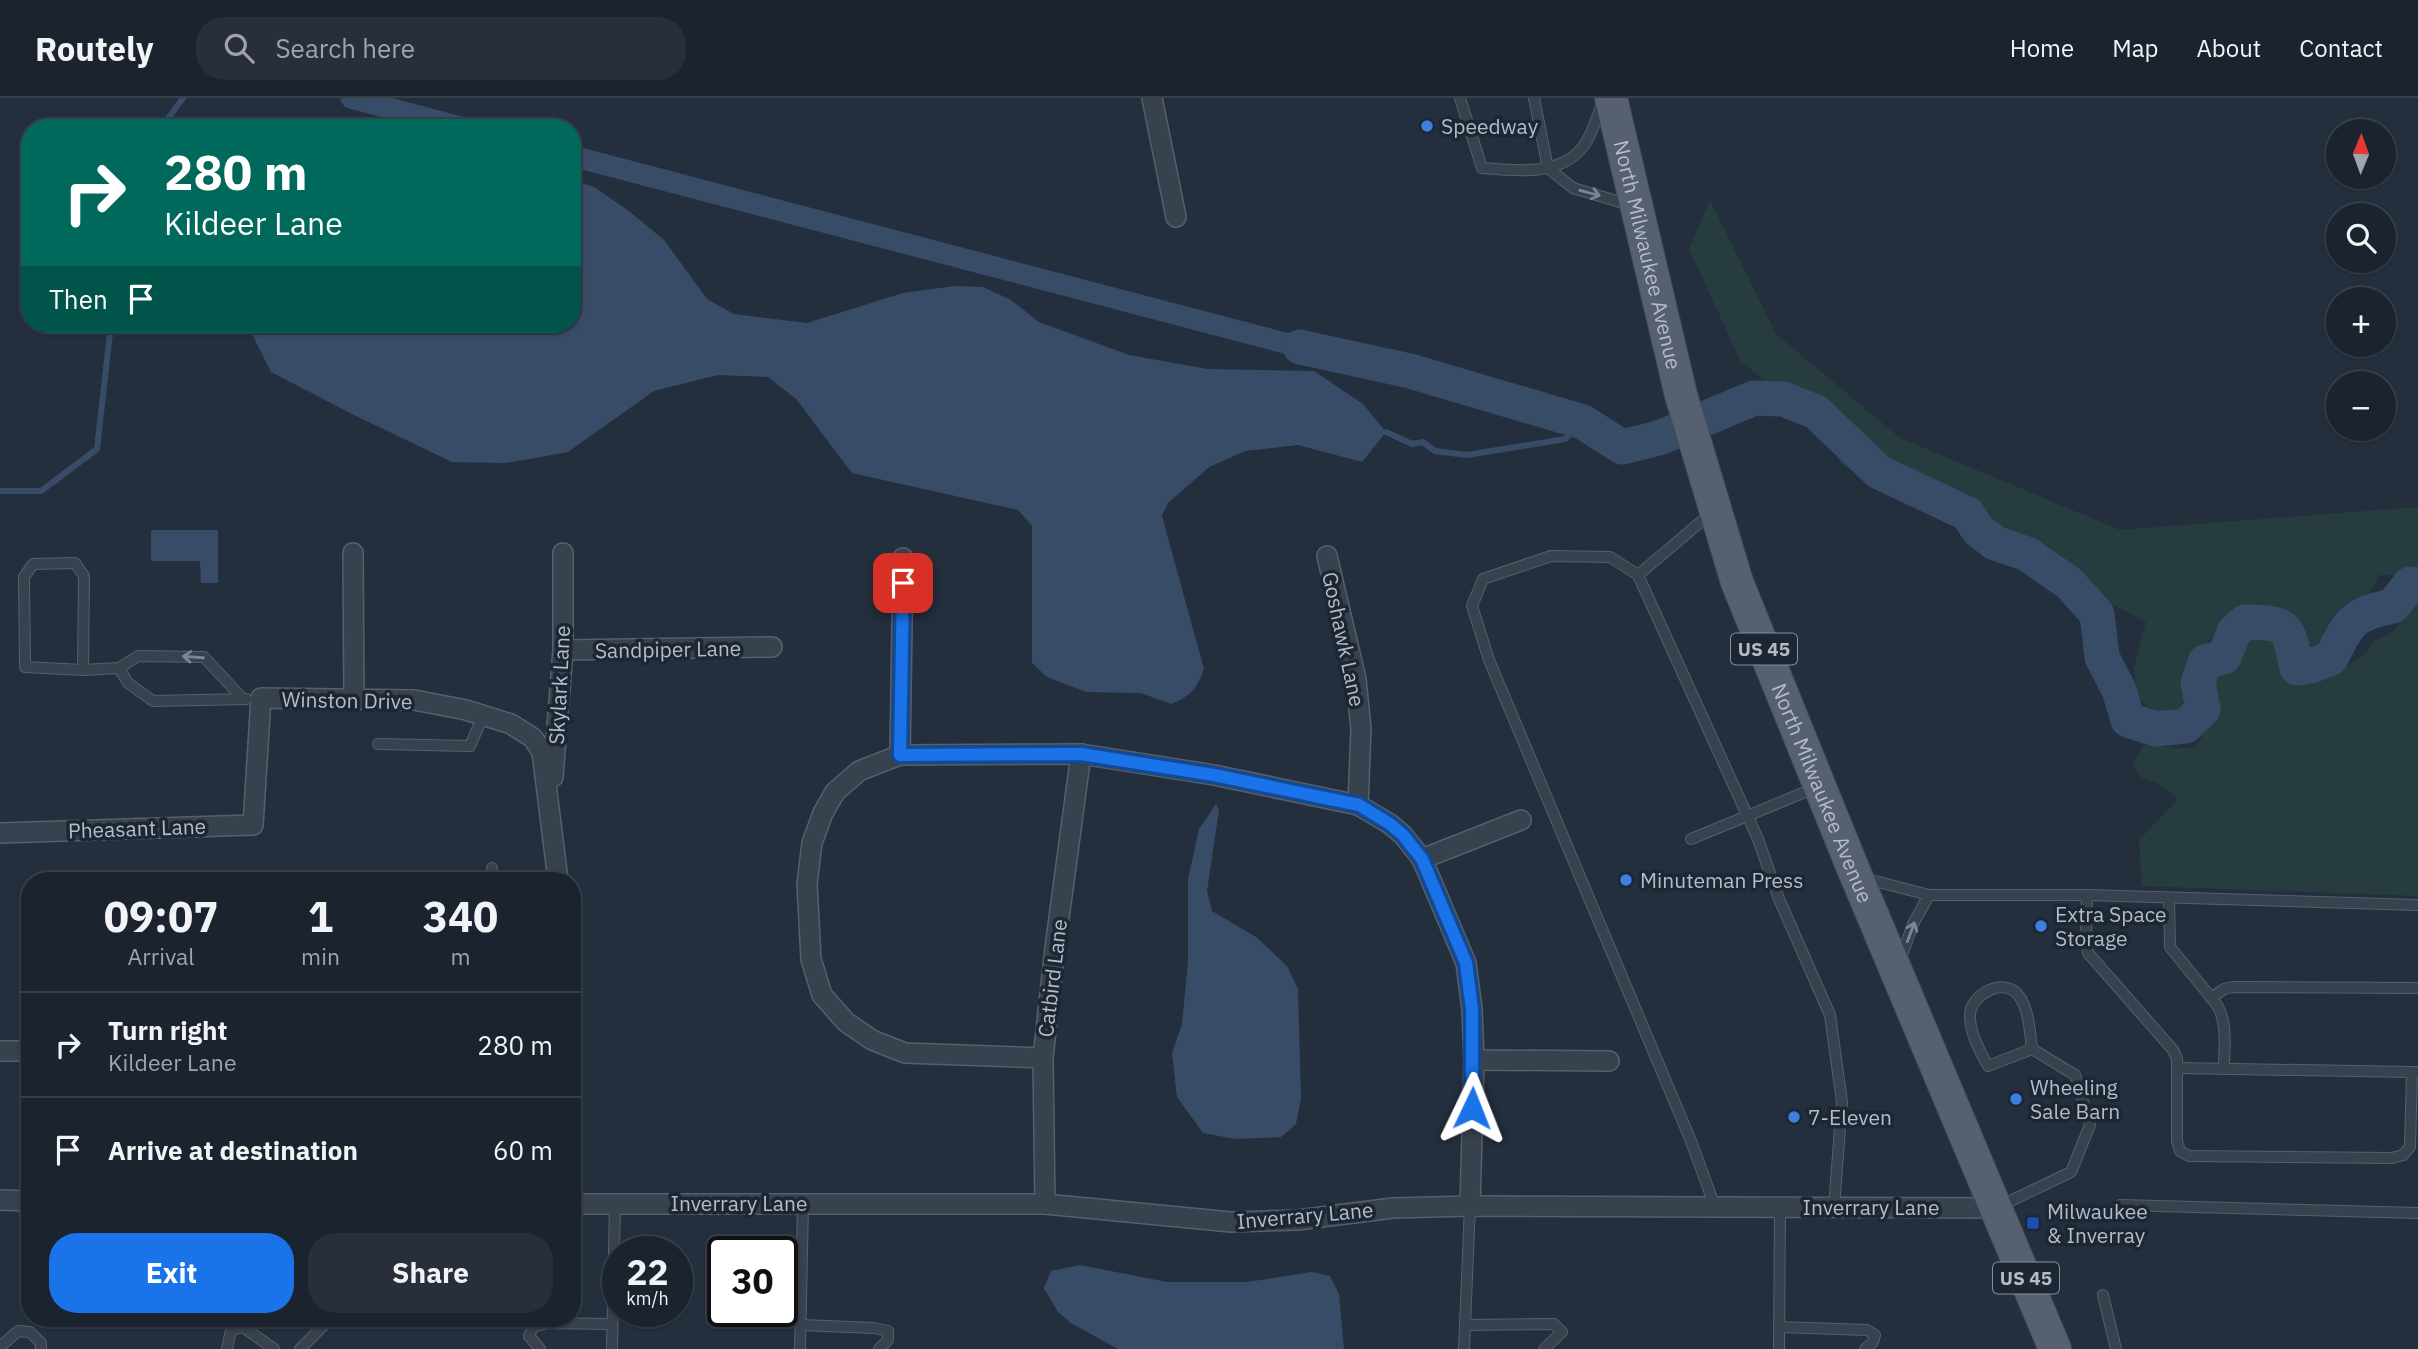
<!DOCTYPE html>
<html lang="en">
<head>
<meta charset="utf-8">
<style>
  body { margin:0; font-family:"IBM Plex Sans",sans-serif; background:#282f3a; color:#f1f3f6; height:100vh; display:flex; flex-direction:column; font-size:26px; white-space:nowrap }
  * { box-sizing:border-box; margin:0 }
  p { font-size:23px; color:#a0a4aa }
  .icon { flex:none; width:38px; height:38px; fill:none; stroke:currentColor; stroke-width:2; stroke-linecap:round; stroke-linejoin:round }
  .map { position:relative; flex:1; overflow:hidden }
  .panel { position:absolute; left:21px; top:774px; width:560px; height:455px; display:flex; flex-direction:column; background:#1b232e; border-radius:28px; box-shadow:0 2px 5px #0004,0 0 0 2px #39404a }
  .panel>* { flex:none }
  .banner { position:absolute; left:21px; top:21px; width:560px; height:214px; border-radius:28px; box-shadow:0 2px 5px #0004,0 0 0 2px #39404a; background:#00695c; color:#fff; overflow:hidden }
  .needle { width:46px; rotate:1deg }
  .tools { position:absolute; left:2326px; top:21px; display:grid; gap:14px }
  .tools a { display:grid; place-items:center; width:70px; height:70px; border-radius:50%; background:#1b232e; box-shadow:0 2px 5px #0004,0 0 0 2px #39404a; font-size:35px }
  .speed { position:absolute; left:602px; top:1138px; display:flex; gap:14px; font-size:35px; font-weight:700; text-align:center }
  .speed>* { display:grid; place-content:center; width:91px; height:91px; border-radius:50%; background:#1b232e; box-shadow:0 2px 5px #0004,0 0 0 2px #39404a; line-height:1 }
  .speed small { font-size:18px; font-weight:400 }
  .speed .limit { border:4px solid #111; border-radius:10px; background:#fff; color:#111 }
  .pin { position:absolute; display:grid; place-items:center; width:60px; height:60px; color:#fff; margin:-30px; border-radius:14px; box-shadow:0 4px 10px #0006 }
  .me { position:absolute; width:77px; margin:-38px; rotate:2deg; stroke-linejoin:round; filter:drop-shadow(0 0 5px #0008) }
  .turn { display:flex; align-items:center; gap:24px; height:147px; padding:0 28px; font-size:32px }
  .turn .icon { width:91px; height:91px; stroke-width:2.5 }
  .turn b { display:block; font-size:49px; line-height:60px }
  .then { display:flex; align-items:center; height:66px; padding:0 28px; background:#0003; gap:14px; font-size:26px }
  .eta { display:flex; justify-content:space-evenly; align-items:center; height:119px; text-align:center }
  .eta b { font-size:42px; font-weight:800; line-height:49px }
  .cta { display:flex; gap:14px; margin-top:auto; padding:14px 28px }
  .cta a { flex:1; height:80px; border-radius:28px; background:#1a73e8; color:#fff; font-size:28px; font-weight:800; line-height:80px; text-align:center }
  .cta a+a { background:#282f3a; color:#f1f3f6 }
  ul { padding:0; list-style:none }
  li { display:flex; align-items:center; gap:21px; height:105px; padding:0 28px; border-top:2px solid #39404a }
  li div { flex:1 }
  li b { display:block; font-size:26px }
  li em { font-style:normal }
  header { display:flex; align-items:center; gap:42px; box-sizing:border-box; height:98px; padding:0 35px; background:#1b232e; border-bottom:2px solid #39404a }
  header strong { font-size:33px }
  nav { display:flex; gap:38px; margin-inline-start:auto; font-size:24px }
  .search { width:490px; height:63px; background:#282f3a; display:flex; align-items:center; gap:18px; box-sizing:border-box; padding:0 24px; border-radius:28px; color:#a0a4aa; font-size:26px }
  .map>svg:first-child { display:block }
</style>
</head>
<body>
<header>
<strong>Routely</strong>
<div class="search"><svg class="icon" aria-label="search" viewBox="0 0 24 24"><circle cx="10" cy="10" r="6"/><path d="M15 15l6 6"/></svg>Search here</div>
<nav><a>Home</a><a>Map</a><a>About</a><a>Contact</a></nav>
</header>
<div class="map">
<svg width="2418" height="1251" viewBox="0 0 2418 1251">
  <rect width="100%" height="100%" fill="#242f3e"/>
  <g fill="#263c3f">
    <path d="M1710,102L1776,236L1900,340L2120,432L2418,409V478L2379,477L2368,498L2354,506L2337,522L2320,546L2314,549L2307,544L2305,530C2298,525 2290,518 2282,515C2249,503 2211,533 2196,561C2187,577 2188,597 2182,614L2164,616L2146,608L2136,594L2134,569L2146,524L1842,367L1815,321L1741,264L1689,151Z"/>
    <path d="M2418,504V798L2142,788L2139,742L2178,701L2160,686L2140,679L2133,666L2143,647L2180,650L2196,649L2215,616L2216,601L2212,587L2216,578L2251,537C2283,533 2284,549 2289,576L2297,580L2317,578L2347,568L2366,556L2374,543L2390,536Z"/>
  </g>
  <g fill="#394c67">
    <path d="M572,82L594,89L629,113L664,142L707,201L734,216L807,225L903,195L955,188L983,189L1011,202L1039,224L1129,257L1207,271L1314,273L1363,306L1386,334L1362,364L1298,347L1245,353L1209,369L1168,405L1162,418L1204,571C1196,592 1192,597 1171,606L1141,595L1086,594L1047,579L1032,565V428L1018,412L852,375L796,301L768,279L718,277L654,293L568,354L507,365L452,364L352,316L271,274L247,226H572Z"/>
    <path d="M151,432H218V485H201L200,463H151Z"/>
    <path d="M1216,706L1219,712L1207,793L1212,813L1256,839L1287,868L1298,891L1301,1000L1296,1026L1281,1039L1235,1041L1203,1035L1177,999L1172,955L1182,926L1188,864V781L1199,731Z"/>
    <path d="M1080,1167L1167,1184H1247L1312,1174L1330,1178L1339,1196L1344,1251H1118L1071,1225L1058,1214L1044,1190L1051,1173Z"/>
  </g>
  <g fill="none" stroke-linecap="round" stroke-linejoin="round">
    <g stroke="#394c67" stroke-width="6">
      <path d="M161,30L183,0"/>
      <path d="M1386,334L1412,346L1423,344L1435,353L1467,357L1565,341L1583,324"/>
      <path d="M0,393H41L97,351L111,226"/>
    </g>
    <g stroke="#394c67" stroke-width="21">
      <path d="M351,0L464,30"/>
      <path d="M572,58L1300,249"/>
    </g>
    <path stroke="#394c67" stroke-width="35" d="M1300,249L1410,273L1583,324L1622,349L1659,340L1754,300L1783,301L1816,314L1879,374L1968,416L1978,432L1995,445L2027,456L2069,485L2097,516L2102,559L2119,592L2128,622L2156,631L2186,628L2203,611L2198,585L2205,564L2224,559L2234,534L2245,524C2291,525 2287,528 2297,570L2311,568L2331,560C2349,524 2352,516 2393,508L2410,486L2418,487"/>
    <g stroke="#565f6c" stroke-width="12">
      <g id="lane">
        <path d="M1460,0L1482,70C1515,73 1559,78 1582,50C1592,38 1597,18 1603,4"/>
        <path d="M1534,0L1548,70L1573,90L1630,107"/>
        <path d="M1710,416L1638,477L1758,741L1779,801L1830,917L1842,1004L1834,1109"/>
        <path d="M1638,477L1610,459L1551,458L1483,481L1472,508L1489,562L1691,1043L1715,1109"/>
        <path d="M119,570L128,585L153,603L247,601"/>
        <path d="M83,572L84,478L75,465L33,466L24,479L25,569L83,572L119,570L138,558L204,559L243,601"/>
        <path d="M378,646L470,648L483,618"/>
        <path d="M1691,741L1815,690"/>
        <path d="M492,770V782"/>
        <path d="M1863,780L1929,797H2087L2418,807"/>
        <path d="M2087,797L2086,840L2088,855L2173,952L2177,961V1043L2180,1053L2189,1058L2392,1060L2403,1057L2410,1049L2412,974H2418"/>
        <path d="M2169,800L2170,849L2217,907C2228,926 2224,949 2224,971"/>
        <path d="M1900,863L1913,826L1929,797"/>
        <path d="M2211,900L2224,891L2233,889L2418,890"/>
        <path d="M2177,970L2412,974"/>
        <path d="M2120,1107L2418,1115"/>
        <path d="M2000,1108L2071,1074L2090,1027L2075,977L2032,951C2030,935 2029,911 2019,898C2006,880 1977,893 1971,911C1966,928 1980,954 1988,968L2032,951"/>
        <path d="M2103,1197L2116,1251"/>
        <path d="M801,1227L874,1230L888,1233V1242L879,1251"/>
        <path d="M1465,1227L1554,1226L1562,1234L1544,1251"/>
        <path d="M1779,1229L1867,1232L1875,1237L1873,1244L1865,1251"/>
        <path d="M0,1249L18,1233L30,1234L41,1245V1251"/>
        <path d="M227,1251L231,1232L243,1229L274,1251"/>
        <path d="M300,1251L331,1220"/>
        <path d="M540,1251L529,1238L533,1229L548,1225L611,1226"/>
        <path d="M612,1251L615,1105"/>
        <path d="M800,1251L803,1105"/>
        <path d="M1464,1251L1470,1108"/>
        <path d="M1779,1251L1780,1109"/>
      </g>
    </g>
    <g stroke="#565f6c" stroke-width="22">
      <g id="street">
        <path d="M1152,0L1176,119"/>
        <path d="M353,455L354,601"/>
        <path d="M1327,458L1356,581L1361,631L1358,707"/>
        <path d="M563,552L772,549"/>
        <path d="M900,657L903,460"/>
        <path d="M553,679L563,552V455"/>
        <path d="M0,735L253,727L261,600L414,602L466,612L511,626L533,640L542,654L558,782"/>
        <path d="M1422,761L1521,722"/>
        <path d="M0,953H30"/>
        <path d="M1043,960L905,955L872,942L846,924L822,897L811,861L807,786L812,745L823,715L835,694L859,673L900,657L1081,656L1214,677L1358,707L1390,726L1403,737L1422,761L1466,865L1472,911L1474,962L1470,1108"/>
        <path d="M1474,962L1609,963"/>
        <path d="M0,1102L30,1103"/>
        <path d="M572,1106H1045L1231,1124L1298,1122L1393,1110L1470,1108L1996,1110"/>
        <path d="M1045,1106L1043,960L1055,850L1081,656"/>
      </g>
    </g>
    <g stroke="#414a57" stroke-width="34">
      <g id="primary">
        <path id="s1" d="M1611,0L1681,297L1737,484L1852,768L2055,1251"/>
      </g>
    </g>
    <use href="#lane" stroke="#38414e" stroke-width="10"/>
    <use href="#street" stroke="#38414e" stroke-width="19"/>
    <use href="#primary" stroke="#56606e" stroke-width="32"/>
  </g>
  <defs><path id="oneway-shaft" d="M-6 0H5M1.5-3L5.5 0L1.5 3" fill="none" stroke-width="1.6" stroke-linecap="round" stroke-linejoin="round" transform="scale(1.75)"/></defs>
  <g stroke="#7c8592">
    <use href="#oneway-shaft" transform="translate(1590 95) rotate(15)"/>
    <use href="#oneway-shaft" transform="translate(193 559) rotate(-176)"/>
    <use href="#oneway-shaft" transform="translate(1911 834) rotate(-69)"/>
  </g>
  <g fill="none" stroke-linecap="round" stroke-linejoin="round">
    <g stroke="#114b97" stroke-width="18">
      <path id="route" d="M903,485L900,657L1081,656L1214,677L1359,707L1390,726L1403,737L1422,761L1466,865L1472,911V1010"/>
    </g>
    <use href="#route" stroke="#1a73e8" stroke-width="12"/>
  </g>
  <g fill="#3f7fe0" stroke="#1d2633" stroke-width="2.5">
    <circle cx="1427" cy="28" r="7"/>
    <circle cx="1626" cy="782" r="7"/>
    <circle cx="2041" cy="828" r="7"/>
    <circle cx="2016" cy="1001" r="7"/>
    <circle cx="1794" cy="1019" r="7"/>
  </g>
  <rect fill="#1a4fb4" stroke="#1d2633" stroke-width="2.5" x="2026" y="1118" width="14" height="14" rx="3.5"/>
  <g text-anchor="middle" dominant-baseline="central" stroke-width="7" stroke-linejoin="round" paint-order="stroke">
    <g fill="#1d2633" stroke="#878f9c" stroke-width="2">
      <rect x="1731" y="535.5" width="66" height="31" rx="5"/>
      <rect x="1993" y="1164.5" width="66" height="31" rx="5"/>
    </g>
    <g font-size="19" font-weight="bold" fill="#b4bcc9">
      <text x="1764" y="551">US 45</text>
      <text x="2026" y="1180">US 45</text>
    </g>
    <g font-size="21" fill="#b4bcc9" stroke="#1d2633" text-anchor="start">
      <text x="1441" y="28">Speedway</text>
      <text x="1640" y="782">Minuteman Press</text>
      <text x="2055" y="816">Extra Space<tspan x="2055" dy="24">Storage</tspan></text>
      <text x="2030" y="989">Wheeling<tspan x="2030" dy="24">Sale Barn</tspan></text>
      <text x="1808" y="1019">7-Eleven</text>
      <text x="2047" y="1113">Milwaukee<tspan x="2047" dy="24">&amp; Inverray</tspan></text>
    </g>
    <g font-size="21" fill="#b4bcc9" stroke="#1d2633">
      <text stroke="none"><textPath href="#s1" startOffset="161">North Milwaukee Avenue</textPath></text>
      <text transform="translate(1344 541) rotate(78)">Goshawk Lane</text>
      <text transform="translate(668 551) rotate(-1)">Sandpiper Lane</text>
      <text transform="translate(559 587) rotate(-87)">Skylark Lane</text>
      <text transform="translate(347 602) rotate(1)">Winston Drive</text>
      <text stroke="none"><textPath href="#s1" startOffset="728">North Milwaukee Avenue</textPath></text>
      <text transform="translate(137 730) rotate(-2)">Pheasant Lane</text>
      <text transform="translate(1052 880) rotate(-83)">Catbird Lane</text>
      <text x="739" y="1105">Inverrary Lane</text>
      <text x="1871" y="1109">Inverrary Lane</text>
      <text transform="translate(1305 1117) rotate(-5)">Inverrary Lane</text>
    </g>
  </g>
</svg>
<div class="tools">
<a><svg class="needle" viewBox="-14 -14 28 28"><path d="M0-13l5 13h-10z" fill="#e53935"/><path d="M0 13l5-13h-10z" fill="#a0a4aa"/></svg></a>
<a><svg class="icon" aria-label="search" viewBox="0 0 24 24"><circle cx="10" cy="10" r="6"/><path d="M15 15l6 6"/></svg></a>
<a>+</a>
<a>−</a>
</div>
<div class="speed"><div>22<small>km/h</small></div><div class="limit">30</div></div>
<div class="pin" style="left:903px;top:485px;background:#d93025"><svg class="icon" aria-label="arrive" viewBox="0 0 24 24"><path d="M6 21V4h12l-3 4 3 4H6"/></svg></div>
<svg class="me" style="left:1472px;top:1010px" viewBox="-20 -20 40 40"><path d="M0-17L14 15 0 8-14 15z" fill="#1a73e8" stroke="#fff" stroke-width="4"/></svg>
<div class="banner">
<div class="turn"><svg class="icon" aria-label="right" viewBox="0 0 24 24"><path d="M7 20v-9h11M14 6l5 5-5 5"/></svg><div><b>280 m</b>Kildeer Lane</div></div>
<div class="then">Then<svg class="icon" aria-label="arrive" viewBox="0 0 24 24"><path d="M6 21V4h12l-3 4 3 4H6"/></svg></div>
</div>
<section class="panel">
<div class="eta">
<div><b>09:07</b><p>Arrival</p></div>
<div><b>1</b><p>min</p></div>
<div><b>340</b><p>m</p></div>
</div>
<ul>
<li><svg class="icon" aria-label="right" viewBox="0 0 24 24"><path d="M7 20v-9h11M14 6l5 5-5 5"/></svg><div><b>Turn right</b><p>Kildeer Lane</p></div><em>280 m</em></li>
<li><svg class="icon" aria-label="arrive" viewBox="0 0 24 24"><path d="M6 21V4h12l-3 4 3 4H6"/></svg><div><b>Arrive at destination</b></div><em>60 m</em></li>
</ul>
<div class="cta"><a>Exit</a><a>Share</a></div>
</section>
</div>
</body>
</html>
